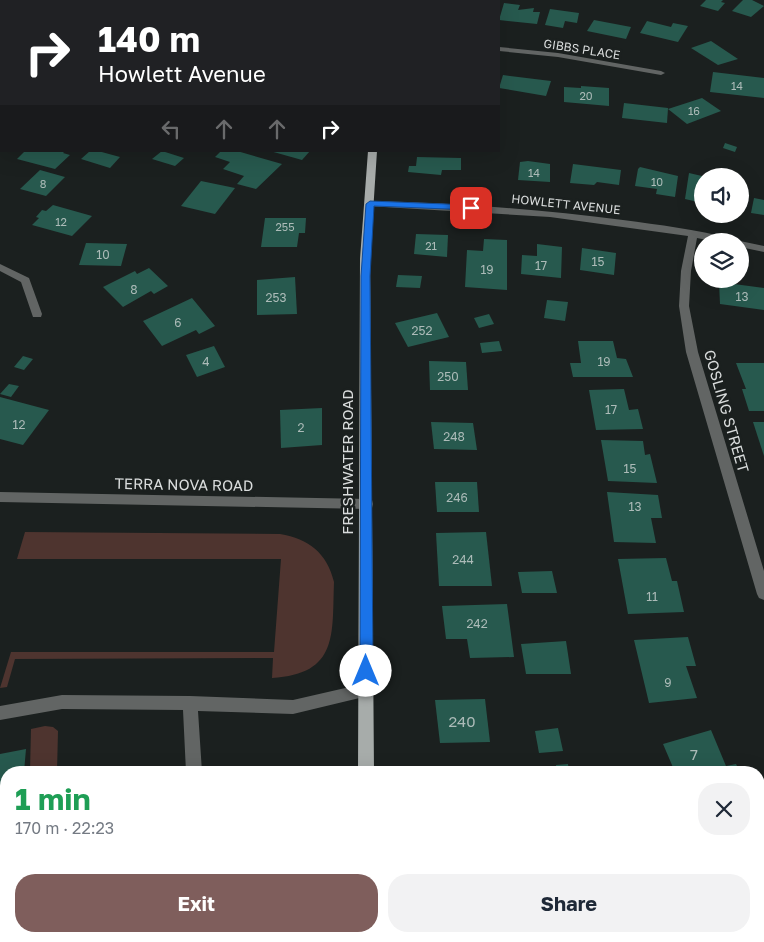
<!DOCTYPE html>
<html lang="en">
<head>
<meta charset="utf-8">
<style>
  body { margin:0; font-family:"Golos Text",sans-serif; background:#f2f2f3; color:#1f2937; height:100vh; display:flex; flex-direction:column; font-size:19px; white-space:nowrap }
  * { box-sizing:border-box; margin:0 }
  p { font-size:16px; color:#747a83 }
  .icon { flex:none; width:28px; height:28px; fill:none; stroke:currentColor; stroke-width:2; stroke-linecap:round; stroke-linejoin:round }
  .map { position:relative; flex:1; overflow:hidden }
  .sheet { position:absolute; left:0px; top:766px; width:765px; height:176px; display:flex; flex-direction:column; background:#fff; border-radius:20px 20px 0 0; box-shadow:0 5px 20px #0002 }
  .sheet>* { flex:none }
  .guide { position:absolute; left:0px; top:0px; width:500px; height:152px; box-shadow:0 5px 20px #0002; background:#202124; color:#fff; overflow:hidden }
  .controls { position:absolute; left:694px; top:168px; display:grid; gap:10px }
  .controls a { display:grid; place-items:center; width:55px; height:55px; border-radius:50%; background:#fff; box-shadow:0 5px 20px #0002; font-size:25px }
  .pin { position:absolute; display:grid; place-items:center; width:42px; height:42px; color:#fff; margin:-21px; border-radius:10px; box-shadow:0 2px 8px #0006 }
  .me { position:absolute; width:55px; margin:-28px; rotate:0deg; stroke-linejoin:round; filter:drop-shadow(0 0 4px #0008) }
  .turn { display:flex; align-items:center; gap:18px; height:105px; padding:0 15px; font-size:22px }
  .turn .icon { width:65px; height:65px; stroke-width:2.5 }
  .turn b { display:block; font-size:35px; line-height:42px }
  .lanes { display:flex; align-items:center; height:48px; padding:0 15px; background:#0003; justify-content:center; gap:25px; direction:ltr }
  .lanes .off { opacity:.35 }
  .round { display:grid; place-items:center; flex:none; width:52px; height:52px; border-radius:20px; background:#f2f2f3 }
  .headline { display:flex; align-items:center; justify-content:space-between; height:85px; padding:0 15px }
  h1 { font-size:30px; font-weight:700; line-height:38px; color:#1e9e55 }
  .cta { display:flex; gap:10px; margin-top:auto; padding:10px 15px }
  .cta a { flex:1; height:58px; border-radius:20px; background:#7f5e5c; color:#fff; font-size:20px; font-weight:700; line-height:58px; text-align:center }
  .cta a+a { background:#f2f2f3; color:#1f2937 }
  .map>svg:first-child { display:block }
</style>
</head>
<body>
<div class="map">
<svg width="764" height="942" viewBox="0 0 764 942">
  <rect width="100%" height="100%" fill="#1b201f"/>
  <g fill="#4e342f">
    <path d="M25,532L280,534C309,539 327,553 334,582C332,634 339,674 272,678L273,658L15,659L7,687L0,688L11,652H274L281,559H17Z"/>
    <path d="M45,726L53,727L58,731L57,772H30L31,729Z"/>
  </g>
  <path fill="#653d35" d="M270,936H318L317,942H271Z"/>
  <g fill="#27594e">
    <path d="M706,0H723L721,2L725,3L718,11L700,6Z"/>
    <path d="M743,0H752L764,6L751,17L732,11Z"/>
    <path d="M504,3L520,5L518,10L534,8L533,12H540L537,24L499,20Z"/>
    <path d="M550,9L579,13L577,23L565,21L563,28L545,25Z"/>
    <path d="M594,20L631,27L626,39L587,31Z"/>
    <path d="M647,21L671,27L673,23L688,26L678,42L640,33Z"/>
    <path d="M711,41L738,59L718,65L691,48Z"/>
    <path d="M713,72L764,78V98L710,92Z"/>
    <path d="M503,75L551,81L546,96L499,88Z"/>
    <path d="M581,86L609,88V106L564,102V87L581,88Z"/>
    <path d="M702,98L721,111L687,124L668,109Z"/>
    <path d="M624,103L668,108L667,123L622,118Z"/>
    <path d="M725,143L737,147L735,152L723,148Z"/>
    <path d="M25,151H65L63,153L70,155L55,169L17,159Z"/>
    <path d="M90,151H98L120,157L110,168L81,159Z"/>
    <path d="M162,151L184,158L175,166L152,159Z"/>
    <path d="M221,151H237L282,164L256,189L237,184L244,176L223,169L230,162L215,157Z"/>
    <path d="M270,151H310L302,160Z"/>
    <path d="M417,157L461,158V170H442L441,175L408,172L409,166H416Z"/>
    <path d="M528,161L550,164V182L518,180L520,162Z"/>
    <path d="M573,164L621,170L619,185L597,182L594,185L570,183Z"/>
    <path d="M640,167L678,176L675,197L656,194L657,189L635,186L638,169Z"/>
    <path d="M40,170L65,177L46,196L20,189Z"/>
    <path d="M689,173L702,176V203L685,199Z"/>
    <path d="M201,181L235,188L215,214L181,206Z"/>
    <path d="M754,198L764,200V215L751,213Z"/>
    <path d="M53,205L92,216L72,236L32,225L39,218L36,217L42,210L46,211Z"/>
    <path d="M265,218H306L305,233H299L297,247H261Z"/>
    <path d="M416,234L448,235L447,257L414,254Z"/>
    <path d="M484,239L507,240V290L465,287L467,250L483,251Z"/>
    <path d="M86,243L127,244L121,266L79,265Z"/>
    <path d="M537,244L562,247L561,278L521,274L522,255L537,256Z"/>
    <path d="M582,248L616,253L614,275L580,270Z"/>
    <path d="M149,268L168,286L154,294L151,291L123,307L103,287L135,271L137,274Z"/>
    <path d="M398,275L422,276L420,288L396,287Z"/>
    <path d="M295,277L297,314L257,315V280Z"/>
    <path d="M719,282L764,288V310L720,304Z"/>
    <path d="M192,298L215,326L199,334L196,330L162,346L143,321Z"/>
    <path d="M547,300L568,302L565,321L544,318Z"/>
    <path d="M437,313L449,337L408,347L395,323Z"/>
    <path d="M489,314L494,324L479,328L474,318Z"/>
    <path d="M499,341L502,351L482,353L480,343Z"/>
    <path d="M578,341H613L617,358L626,359L633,377H573L570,363H581Z"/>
    <path d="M214,346L225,367L197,377L186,355Z"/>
    <path d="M23,356L33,359L24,370L14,367Z"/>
    <path d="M429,361L466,362L468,390H430Z"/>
    <path d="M736,363H764V411H749L742,389H746Z"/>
    <path d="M9,384L19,386L11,397L0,394Z"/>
    <path d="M624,389L629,410L638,409L643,429L596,430L589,390Z"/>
    <path d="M0,397L49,410L23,445L0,439Z"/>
    <path d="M322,408V445L281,448L280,410Z"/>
    <path d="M431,422L473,423L477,450L434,449Z"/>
    <path d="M753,422H764V456Z"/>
    <path d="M601,440L643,441L645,455L650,454L657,483L608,481Z"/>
    <path d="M435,482H477L479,512H437Z"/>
    <path d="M607,492L658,495L662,518H651L656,543L614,542Z"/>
    <path d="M486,532L492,586H439L436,533Z"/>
    <path d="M666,558L672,581H677L684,612L628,614L618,559Z"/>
    <path d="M552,571L557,593H522L518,572Z"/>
    <path d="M507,604L514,657L470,658L467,639H446L442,606Z"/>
    <path d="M688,637L696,666H686L697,698L649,703L634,640Z"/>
    <path d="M566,641L571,674H526L521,644Z"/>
    <path d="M485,699L490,742L440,743L435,700Z"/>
    <path d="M558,728L563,751L539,753L535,731Z"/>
    <path d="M711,730L726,766L736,764L740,772H675L663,744Z"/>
    <path d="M26,749L24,772H6V936H14V942H0V754Z"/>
    <path d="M568,764L569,772H557L556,765Z"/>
    <path d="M762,827L764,829V915L759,909V830Z"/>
    <path d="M85,936H144V942H63Z"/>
    <path d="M507,936H554L555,942H508Z"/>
  </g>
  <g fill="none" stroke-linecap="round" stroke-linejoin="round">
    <g fill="#626564" fill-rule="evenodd">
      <path d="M499,47L558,53L661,71L665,73L661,75L558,57L499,51Z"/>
      <path d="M370,201C455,203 539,209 623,220C659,225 696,229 732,239L733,241H712L697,238L691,271L689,306L698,352L764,571V600L759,598L757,594L686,352L679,306L681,271L688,236L550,217L367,206V202Z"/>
      <path d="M738,241H740L764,246V252L740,247V241Z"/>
      <path d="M0,264L29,278L42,314L41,317H33L21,282L0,271Z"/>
      <path d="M0,492L367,499L372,500L373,504L372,508L367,509L0,502Z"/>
      <path d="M367,683L372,685L374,690L372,695L293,714L198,711L202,772H186L183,710L62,709L0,720V706L62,695L190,696L293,700Z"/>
      <rect x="192" y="936" width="18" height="6"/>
    </g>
    <g fill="#a7acaa" fill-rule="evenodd">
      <path d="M368,151H377L370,259L374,772H358L360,259Z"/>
      <rect x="365" y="936" width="18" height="6"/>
    </g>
  </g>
  <path fill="#1a73e8" stroke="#114b97" d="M370,201L471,205L475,208L471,210L374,206L370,276L373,671L371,676L366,678L362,676L360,671L361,276L366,204Z"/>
  <g text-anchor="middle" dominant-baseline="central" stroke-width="5" stroke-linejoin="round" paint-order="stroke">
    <g font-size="11" fill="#acbbb8">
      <text x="737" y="85">14</text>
      <text x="586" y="95">20</text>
      <text x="694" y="110">16</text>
      <text x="534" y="172">14</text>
      <text x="657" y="181">10</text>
      <text x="43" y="183">8</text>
      <text x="61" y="221">12</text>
      <text x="285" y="226">255</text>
      <text x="431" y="245">21</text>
    </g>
    <g font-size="12" fill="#d9dcdc" stroke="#1b201f">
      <text transform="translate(582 49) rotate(9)">GIBBS PLACE</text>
      <text transform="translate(566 204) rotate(6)">HOWLETT AVENUE</text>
    </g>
    <g font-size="12" fill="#acbbb8">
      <text x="103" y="254">10</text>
      <text x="598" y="261">15</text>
      <text x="541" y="265">17</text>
      <text x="487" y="269">19</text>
      <text x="134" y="289">8</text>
      <text x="742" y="296">13</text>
      <text x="276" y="297">253</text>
      <text x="178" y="322">6</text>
      <text x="422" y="330">252</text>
      <text x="206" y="361">4</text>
      <text x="604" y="361">19</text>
      <text x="448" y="376">250</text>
      <text x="611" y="409">17</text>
      <text x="19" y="424">12</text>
      <text x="301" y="427">2</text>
      <text x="454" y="436">248</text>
      <text x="630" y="468">15</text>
      <text x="457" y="497">246</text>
      <text x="635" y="506">13</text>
      <text x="463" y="559">244</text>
      <text x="652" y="596">11</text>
      <text x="477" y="623">242</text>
      <text x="668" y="682">9</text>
    </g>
    <g font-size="15" fill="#d9dcdc" stroke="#1b201f">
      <text transform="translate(727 411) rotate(74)">GOSLING STREET</text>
      <text transform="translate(347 462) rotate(-90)">FRESHWATER ROAD</text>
      <text transform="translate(184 484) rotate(1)">TERRA NOVA ROAD</text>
    </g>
    <g font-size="15" fill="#acbbb8">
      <text x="462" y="721">240</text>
      <text x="694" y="754">7</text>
    </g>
  </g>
</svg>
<div class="controls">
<a><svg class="icon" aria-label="sound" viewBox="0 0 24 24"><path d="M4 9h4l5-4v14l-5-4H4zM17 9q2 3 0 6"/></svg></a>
<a><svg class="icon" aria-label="layers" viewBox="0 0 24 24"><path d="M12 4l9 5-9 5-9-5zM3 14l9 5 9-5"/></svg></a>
</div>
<div class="pin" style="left:471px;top:208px;background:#d93025"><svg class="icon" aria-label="arrive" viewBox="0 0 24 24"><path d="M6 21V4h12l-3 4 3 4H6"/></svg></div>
<svg class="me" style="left:366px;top:671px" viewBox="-20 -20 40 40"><circle r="19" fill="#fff"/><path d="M0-13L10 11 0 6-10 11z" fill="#1a73e8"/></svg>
<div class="guide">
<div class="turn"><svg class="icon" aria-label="right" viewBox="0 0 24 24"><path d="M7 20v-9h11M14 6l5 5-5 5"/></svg><div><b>140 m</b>Howlett Avenue</div></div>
<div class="lanes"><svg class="icon off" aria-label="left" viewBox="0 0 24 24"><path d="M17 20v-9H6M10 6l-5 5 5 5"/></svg><svg class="icon off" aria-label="ahead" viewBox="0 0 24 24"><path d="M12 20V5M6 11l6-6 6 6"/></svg><svg class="icon off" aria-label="ahead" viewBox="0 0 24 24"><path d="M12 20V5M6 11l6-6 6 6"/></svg><svg class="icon" aria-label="right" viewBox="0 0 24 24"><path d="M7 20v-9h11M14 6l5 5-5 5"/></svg></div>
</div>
<section class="sheet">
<div class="headline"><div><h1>1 min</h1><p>170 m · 22:23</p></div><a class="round"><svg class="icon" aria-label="close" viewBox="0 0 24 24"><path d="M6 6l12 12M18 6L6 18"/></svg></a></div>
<div class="cta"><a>Exit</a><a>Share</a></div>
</section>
</div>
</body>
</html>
